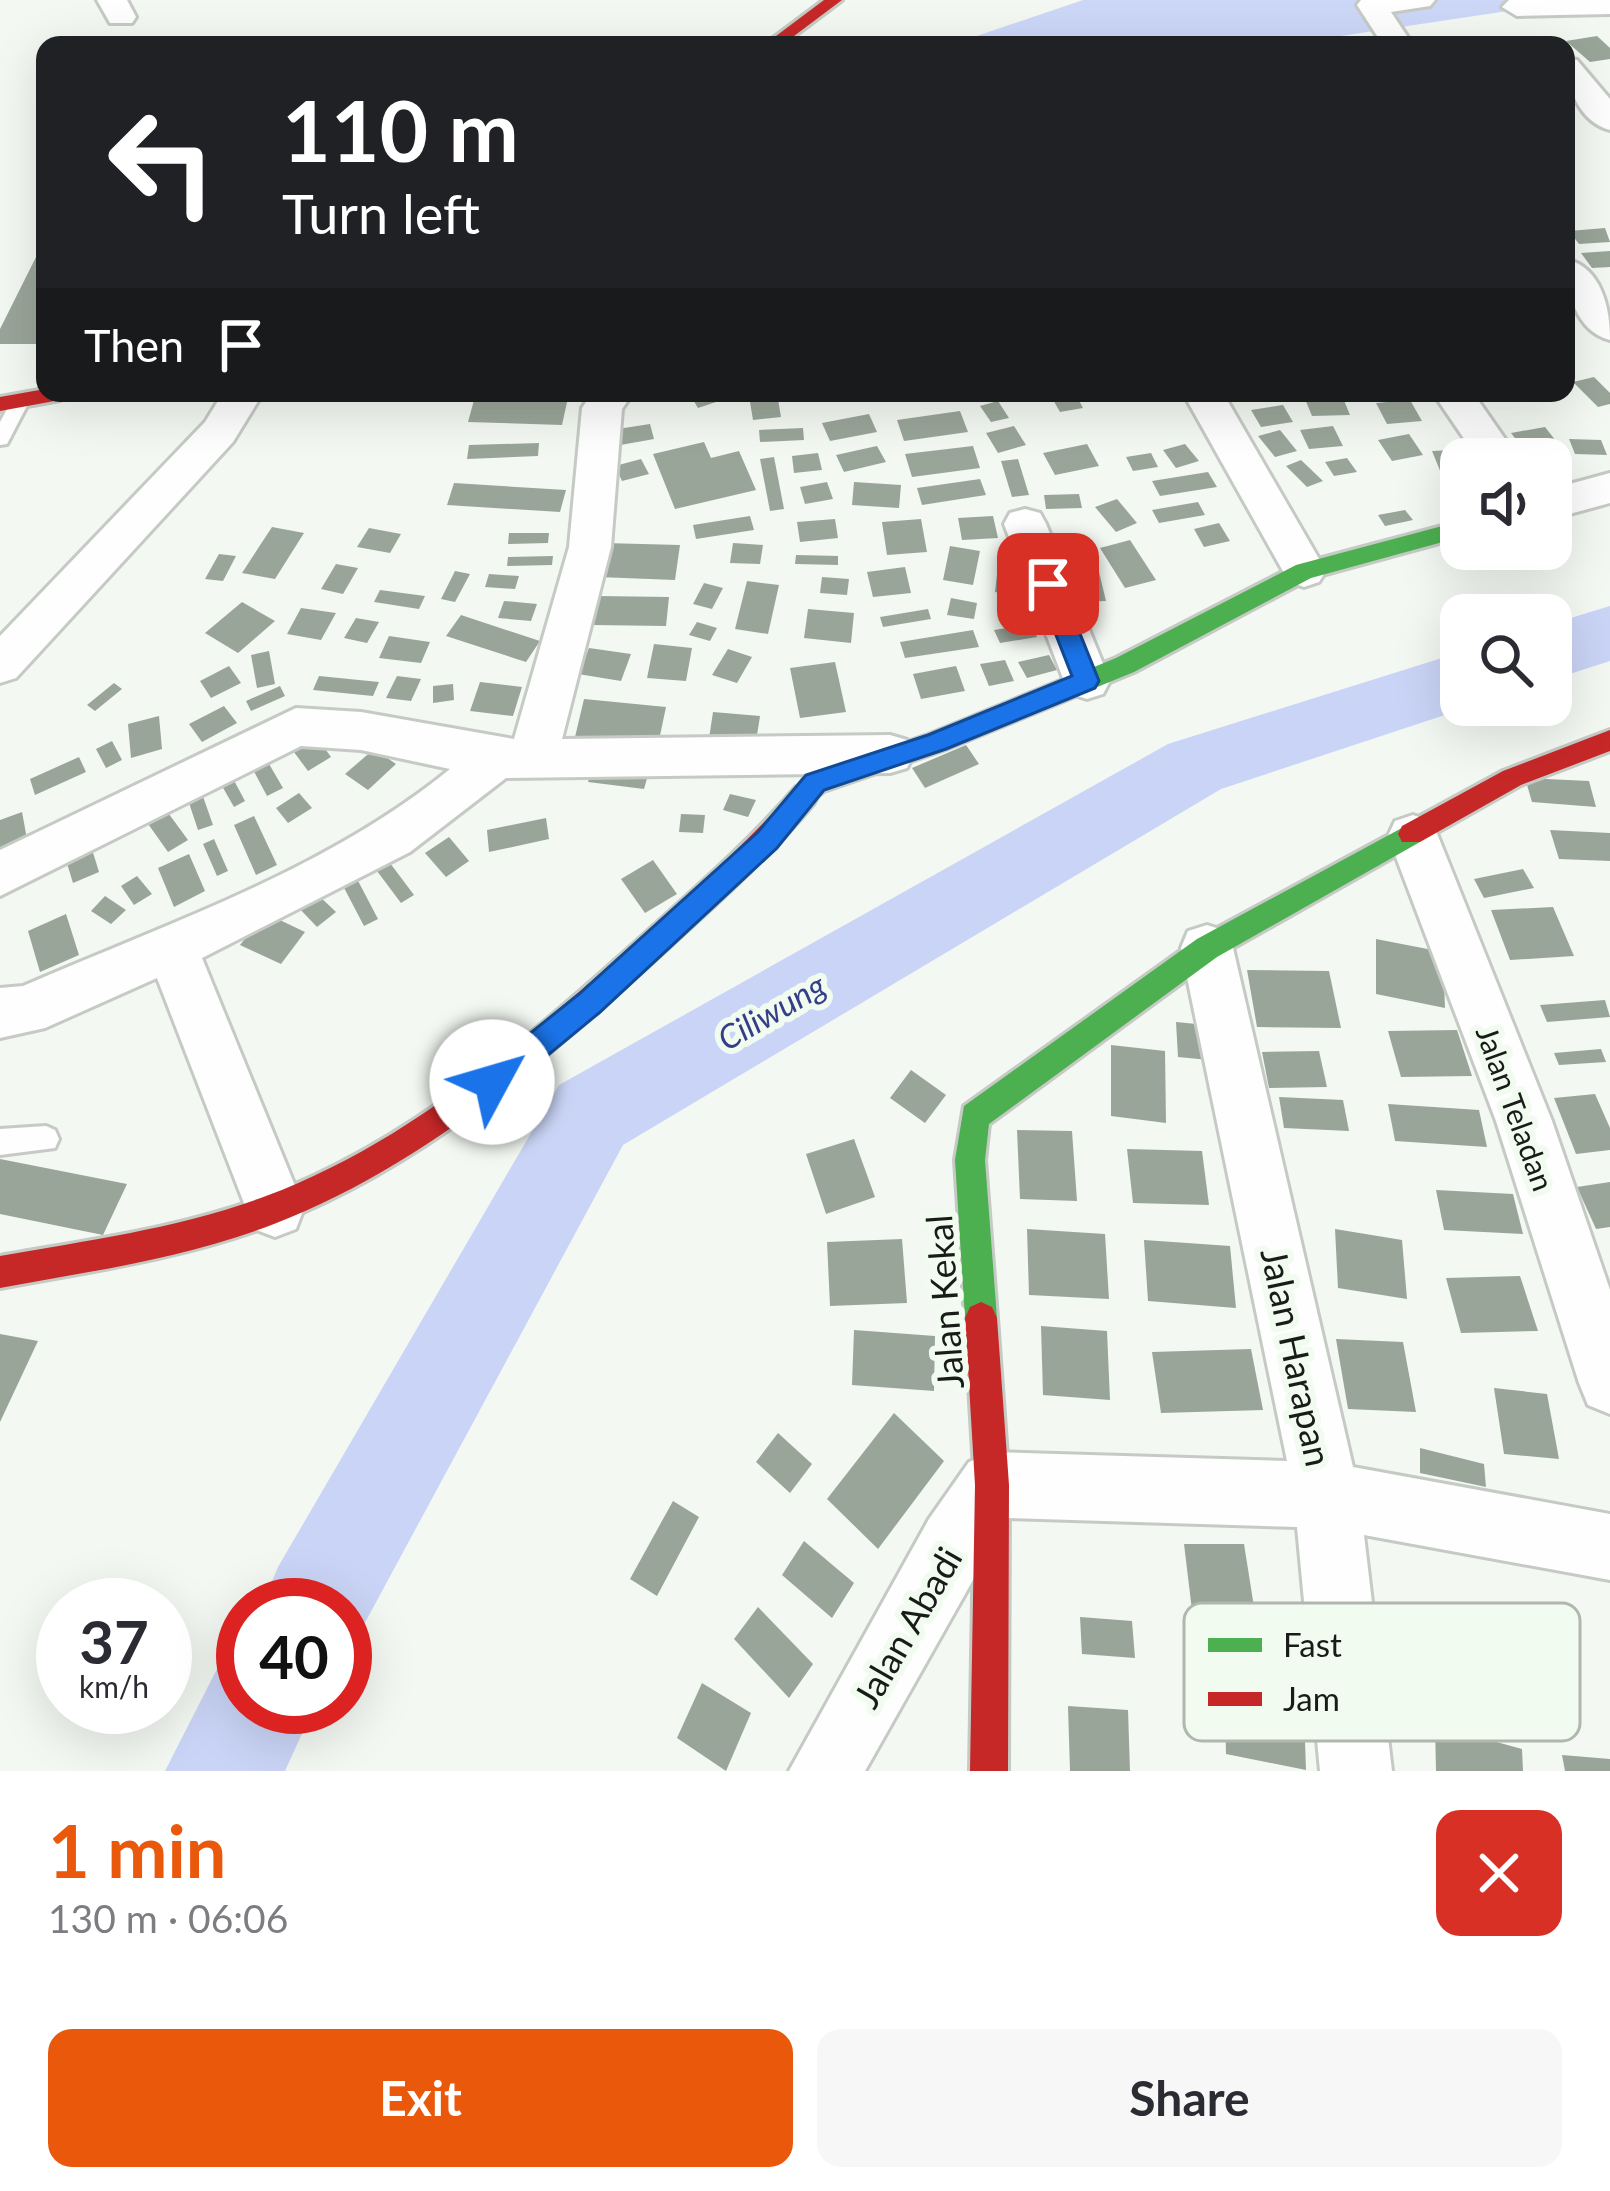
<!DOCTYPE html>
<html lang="en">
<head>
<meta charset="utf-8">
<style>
  body { margin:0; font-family:Lato,sans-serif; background:#f7f7f7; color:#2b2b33; height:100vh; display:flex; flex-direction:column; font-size:45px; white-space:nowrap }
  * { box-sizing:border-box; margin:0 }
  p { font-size:39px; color:#7c7c81 }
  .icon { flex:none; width:66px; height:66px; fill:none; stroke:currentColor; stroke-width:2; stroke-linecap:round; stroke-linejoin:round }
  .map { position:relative; height:1771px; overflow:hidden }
  .side { display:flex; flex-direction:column; background:#fff; flex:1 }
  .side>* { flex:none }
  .guide { position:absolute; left:36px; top:36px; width:1539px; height:366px; border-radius:24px; box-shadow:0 12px 48px #0002; background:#202124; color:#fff; overflow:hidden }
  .fabs { position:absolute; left:1440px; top:438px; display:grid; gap:24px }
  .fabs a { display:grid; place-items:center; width:132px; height:132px; border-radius:24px; background:#fff; box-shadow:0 12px 48px #0002; font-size:60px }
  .speed { position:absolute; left:36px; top:1578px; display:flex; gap:24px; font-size:60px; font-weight:700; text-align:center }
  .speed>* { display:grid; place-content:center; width:156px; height:156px; border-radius:50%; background:#fff; box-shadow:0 12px 48px #0002; line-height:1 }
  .speed small { font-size:30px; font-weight:400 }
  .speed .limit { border:18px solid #d22; background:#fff; color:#111 }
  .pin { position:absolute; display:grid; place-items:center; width:102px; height:102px; color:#fff; margin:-51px; border-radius:24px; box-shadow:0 6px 18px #0006 }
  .me { position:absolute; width:132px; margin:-66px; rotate:51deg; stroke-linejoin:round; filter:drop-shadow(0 0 9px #0008) }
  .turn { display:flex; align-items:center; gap:42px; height:252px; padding:0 48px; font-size:54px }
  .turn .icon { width:156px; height:156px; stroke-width:2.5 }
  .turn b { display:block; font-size:84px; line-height:102px }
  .then { display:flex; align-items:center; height:114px; padding:0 48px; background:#0003; gap:24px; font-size:45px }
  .round { display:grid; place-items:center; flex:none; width:126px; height:126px; border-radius:24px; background:#f7f7f7 }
  .head { display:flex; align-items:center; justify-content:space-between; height:204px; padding:0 48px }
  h1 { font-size:72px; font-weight:700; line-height:90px; color:#ea580c }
  .cta { display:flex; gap:24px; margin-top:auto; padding:24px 48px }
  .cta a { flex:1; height:138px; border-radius:24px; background:#ea580c; color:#fff; font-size:48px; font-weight:700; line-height:138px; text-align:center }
  .cta a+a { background:#f7f7f7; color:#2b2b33 }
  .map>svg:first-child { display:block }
</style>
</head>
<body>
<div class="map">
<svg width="1610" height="1771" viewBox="0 0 1610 1771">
  <rect width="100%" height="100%" fill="#f3f8f2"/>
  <path fill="#ccd7f8" d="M1083,0H1580L1281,45H950Z"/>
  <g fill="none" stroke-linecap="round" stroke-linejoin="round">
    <g fill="#cad4f6" fill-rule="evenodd">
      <path d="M1610,606V661L1551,680V624Z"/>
      <path d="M1461,652V705H1475L1221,789L623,1145L354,1643L345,1647V1605H262L278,1567L559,1085L1168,744Z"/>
      <path d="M243,1657V1707H314L285,1771H165L218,1667Z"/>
    </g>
  </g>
  <g fill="#9aa599">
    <path d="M1597,36L1610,48V59L1590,62L1566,41Z"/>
    <path d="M1605,228L1610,242L1579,244L1569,231Z"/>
    <path d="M45,239V344H0V329Z"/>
    <path d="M1610,251V267L1592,268L1581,253Z"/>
    <path d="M1594,377L1610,393V404L1598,407L1573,382Z"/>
    <path d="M476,393H569L562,425L468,422Z"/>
    <path d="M689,393H725L728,398L698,408Z"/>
    <path d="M1075,393L1083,408L1060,412L1052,398Z"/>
    <path d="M1343,398L1350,415L1312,416L1305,399Z"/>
    <path d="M778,399L781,417L753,420L750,402Z"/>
    <path d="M1410,400L1422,421L1387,424L1376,403Z"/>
    <path d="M998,401L1009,418L991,422L980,406Z"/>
    <path d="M1283,405L1293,422L1261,427L1251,410Z"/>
    <path d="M960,411L968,432L904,441L897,420Z"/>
    <path d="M869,414L877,432L830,441L822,423Z"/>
    <path d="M650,424L654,439L615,446L611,430Z"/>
    <path d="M1014,426L1026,445L998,453L986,433Z"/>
    <path d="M1333,426L1343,446L1309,449L1300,430Z"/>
    <path d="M1545,427L1563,450L1529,456L1511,433Z"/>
    <path d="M803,428L804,440L760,442L759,430Z"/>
    <path d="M1280,430L1297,451L1275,457L1258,436Z"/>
    <path d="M1409,434L1423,455L1392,461L1378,440Z"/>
    <path d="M1569,439L1601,440L1607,455L1575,454Z"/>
    <path d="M704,442L711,458L739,451L756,490L675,509L653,454Z"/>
    <path d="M539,443L538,456L467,459L469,445Z"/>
    <path d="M1087,444L1099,466L1055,475L1043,453Z"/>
    <path d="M1185,444L1199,461L1176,468L1163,450Z"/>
    <path d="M877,446L886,462L844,472L836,455Z"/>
    <path d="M973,446L980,468L912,477L905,454Z"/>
    <path d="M1453,450L1461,472L1441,473L1432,451Z"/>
    <path d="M818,453L822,470L794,473L792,456Z"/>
    <path d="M1151,453L1158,467L1133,471L1126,457Z"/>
    <path d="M774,457L784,509L770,511L760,459Z"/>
    <path d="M1347,458L1357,472L1334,476L1325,462Z"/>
    <path d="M641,459L649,474L622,481L615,466Z"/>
    <path d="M1018,459L1029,495L1012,497L1001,461Z"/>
    <path d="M1301,460L1323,481L1307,487L1286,466Z"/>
    <path d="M1208,472L1217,487L1160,496L1152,481Z"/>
    <path d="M980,479L986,495L922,505L917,488Z"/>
    <path d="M827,482L833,499L805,504L800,487Z"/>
    <path d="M854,482L901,485L899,508L852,505Z"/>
    <path d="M454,483L566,490L560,512L447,505Z"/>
    <path d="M1079,494L1082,508L1046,509L1044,495Z"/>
    <path d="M1117,499L1137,523L1116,532L1095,507Z"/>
    <path d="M1198,502L1205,515L1159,523L1152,510Z"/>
    <path d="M1405,510L1413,520L1385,526L1378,515Z"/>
    <path d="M750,516L754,530L696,539L693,525Z"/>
    <path d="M993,516L998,538L962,540L958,518Z"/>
    <path d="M835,519L838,538L800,542L797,522Z"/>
    <path d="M921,519L927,552L887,555L882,522Z"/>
    <path d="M1219,523L1230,541L1204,547L1194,529Z"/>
    <path d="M272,527L304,533L275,579L242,573Z"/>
    <path d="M369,528L401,534L390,553L357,547Z"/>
    <path d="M509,533H549L548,543L508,544Z"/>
    <path d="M1130,540L1156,580L1125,588L1100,548Z"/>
    <path d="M604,543L680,545L675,580L598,577Z"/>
    <path d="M733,543L763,545L760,564L730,563Z"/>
    <path d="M950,546L980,551L973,585L943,580Z"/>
    <path d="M1000,549L1020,551L1016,595L995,592Z"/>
    <path d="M1094,551L1106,601L1071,602L1060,552Z"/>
    <path d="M219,554L236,556L223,581L205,579Z"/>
    <path d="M796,555L838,556V565L795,564Z"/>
    <path d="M553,556L552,565L507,566L508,557Z"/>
    <path d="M336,564L358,568L343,594L321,589Z"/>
    <path d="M905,567L911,593L873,597L867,572Z"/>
    <path d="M455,571L470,574L455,602L441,599Z"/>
    <path d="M489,574L519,576L515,589L485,587Z"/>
    <path d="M822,577L849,579L847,595L820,593Z"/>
    <path d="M747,581L779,585L768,634L735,629Z"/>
    <path d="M704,583L723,588L712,609L693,604Z"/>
    <path d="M380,590L425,596L419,609L374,602Z"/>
    <path d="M597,596L669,597L666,626L593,625Z"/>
    <path d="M951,598L977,603L974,619L947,615Z"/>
    <path d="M504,601L537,604L531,621L498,618Z"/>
    <path d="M242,602L275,621L238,653L205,633Z"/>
    <path d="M301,608L336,613L321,640L287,634Z"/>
    <path d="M808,609L854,613L851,643L804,638Z"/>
    <path d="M928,609L931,619L883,627L880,617Z"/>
    <path d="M461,615L540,641L526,662L446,636Z"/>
    <path d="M356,618L379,622L367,643L344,638Z"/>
    <path d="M697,622L717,628L710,641L689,635Z"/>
    <path d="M1032,624L1037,637L1000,643L994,630Z"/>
    <path d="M973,630L979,647L905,658L900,642Z"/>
    <path d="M389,636L430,642L421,663L379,658Z"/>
    <path d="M654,644L692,648L686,681L647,678Z"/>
    <path d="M589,648L631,654L621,681L578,674Z"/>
    <path d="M728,649L752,657L737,683L712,675Z"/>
    <path d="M269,651L275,684L257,688L251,655Z"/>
    <path d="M1049,655L1057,670L1027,678L1018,662Z"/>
    <path d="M1005,660L1014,681L989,686L980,664Z"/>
    <path d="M835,662L846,712L800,718L790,668Z"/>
    <path d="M229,666L241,683L211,698L200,681Z"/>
    <path d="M956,666L965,691L921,699L913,674Z"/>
    <path d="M319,676L379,682L373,696L313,690Z"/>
    <path d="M397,676L421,679L411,701L386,698Z"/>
    <path d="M480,682L522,687L513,716L470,711Z"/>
    <path d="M114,683L122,689L95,711L87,705Z"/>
    <path d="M453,684L454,700L433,703V686Z"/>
    <path d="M280,686L285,696L251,711L246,701Z"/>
    <path d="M584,699L666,707L658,745L575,737Z"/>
    <path d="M224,706L237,723L202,742L189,724Z"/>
    <path d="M713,712L760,716L755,748L708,745Z"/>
    <path d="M159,716L162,749L131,758L128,724Z"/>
    <path d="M312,731L331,757L308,771L288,744Z"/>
    <path d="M112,741L122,760L106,768L96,749Z"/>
    <path d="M966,745L979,764L925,788L912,768Z"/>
    <path d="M374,749L396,764L368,790L345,774Z"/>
    <path d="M79,757L86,772L35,795L30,779Z"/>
    <path d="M265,757L283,788L267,796L250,764Z"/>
    <path d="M594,761L650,768L644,789L588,782Z"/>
    <path d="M230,773L245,801L234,807L218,779Z"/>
    <path d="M1525,778L1589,781L1596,807L1532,802Z"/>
    <path d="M200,788L213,825L198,830L186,794Z"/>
    <path d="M299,793L312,808L288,823L276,808Z"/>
    <path d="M730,794L756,800L748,817L723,810Z"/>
    <path d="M166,810L188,840L168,852L146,821Z"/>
    <path d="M22,812L27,839L0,849V820Z"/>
    <path d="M681,814L705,815L703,833L679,832Z"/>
    <path d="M254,816L277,865L256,875L234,825Z"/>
    <path d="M546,818L549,839L489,852L487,830Z"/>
    <path d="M1550,830L1610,833V861L1559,859Z"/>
    <path d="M449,837L469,861L446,877L425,853Z"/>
    <path d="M214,839L228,871L217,876L203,844Z"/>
    <path d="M91,846L99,872L73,883L65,857Z"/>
    <path d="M189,854L205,891L174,907L158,868Z"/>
    <path d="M387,859L414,895L401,903L374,867Z"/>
    <path d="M653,860L677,894L645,913L621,879Z"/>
    <path d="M1523,869L1534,888L1484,898L1474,879Z"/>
    <path d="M137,876L152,894L134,905L121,886Z"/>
    <path d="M356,877L378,919L364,926L342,884Z"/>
    <path d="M316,893L336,912L317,927L298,907Z"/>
    <path d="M105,896L126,910L111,924L91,911Z"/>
    <path d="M1553,907L1574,956L1510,960L1491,910Z"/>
    <path d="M265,913L305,932L281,964L240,945Z"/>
    <path d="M66,914L79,955L40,972L28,931Z"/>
    <path d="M1376,939L1443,952L1445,1008L1376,994Z"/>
    <path d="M1247,970L1329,971L1341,1028L1257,1027Z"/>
    <path d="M1605,1000L1610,1017L1547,1022L1540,1005Z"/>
    <path d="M1176,1022L1207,1025L1209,1060L1178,1057Z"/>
    <path d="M1457,1030L1472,1076L1401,1077L1388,1031Z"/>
    <path d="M1111,1045L1165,1051L1166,1123L1111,1116Z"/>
    <path d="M1601,1049L1606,1062L1559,1065L1554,1053Z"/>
    <path d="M1319,1051L1327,1087L1269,1088L1262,1052Z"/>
    <path d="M911,1070L946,1095L925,1123L890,1098Z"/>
    <path d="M1595,1094L1610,1128V1150L1576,1154L1554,1098Z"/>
    <path d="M1279,1097L1343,1100L1349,1131L1284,1128Z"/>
    <path d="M1388,1104L1479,1110L1487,1147L1395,1141Z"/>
    <path d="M1017,1130L1072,1131L1077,1201L1020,1199Z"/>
    <path d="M854,1139L875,1197L826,1214L806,1154Z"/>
    <path d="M1127,1149L1202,1151L1209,1205L1133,1203Z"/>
    <path d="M0,1159L127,1184L103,1235L0,1214Z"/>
    <path d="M1610,1182V1227L1596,1229L1577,1187Z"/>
    <path d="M1436,1190L1513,1194L1523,1234L1444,1230Z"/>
    <path d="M1027,1229L1105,1234L1109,1299L1029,1295Z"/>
    <path d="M1335,1229L1402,1240L1407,1299L1338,1288Z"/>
    <path d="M902,1239L907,1303L830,1306L827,1242Z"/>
    <path d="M1144,1240L1230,1246L1236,1308L1148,1301Z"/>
    <path d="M1520,1276L1538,1331L1461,1333L1446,1278Z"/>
    <path d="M1041,1326L1107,1331L1110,1400L1043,1395Z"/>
    <path d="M854,1330L935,1336L934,1391L852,1385Z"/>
    <path d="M0,1334L38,1341L0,1422Z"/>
    <path d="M1336,1339L1403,1342L1416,1412L1348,1409Z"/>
    <path d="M1251,1349L1263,1410L1161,1413L1152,1352Z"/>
    <path d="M1494,1388L1547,1394L1559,1459L1504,1454Z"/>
    <path d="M894,1413L944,1461L878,1549L827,1499Z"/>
    <path d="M778,1433L812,1464L790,1493L756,1462Z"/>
    <path d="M1420,1448L1484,1464L1486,1487L1420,1473Z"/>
    <path d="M673,1501L699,1517L657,1596L630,1579Z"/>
    <path d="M804,1541L854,1583L832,1618L782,1575Z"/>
    <path d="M1184,1544H1244L1257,1626L1194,1627Z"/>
    <path d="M758,1607L813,1664L789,1698L734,1639Z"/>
    <path d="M1080,1617L1132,1621L1135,1658L1082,1654Z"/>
    <path d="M1224,1668L1303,1683L1306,1770L1226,1754Z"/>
    <path d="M702,1683L751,1713L726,1771L677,1738Z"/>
    <path d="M1068,1706L1128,1710L1130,1771H1070Z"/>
    <path d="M1435,1725L1522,1749L1523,1771H1436Z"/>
    <path d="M1562,1755L1610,1759V1771H1565Z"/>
  </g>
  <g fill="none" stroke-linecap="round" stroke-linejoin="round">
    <g stroke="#c6cac5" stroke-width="6">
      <g id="lane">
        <path d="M21,394L30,400L7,444L0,445V422L14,396Z"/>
        <path d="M46,1126L55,1130L59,1139L55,1148L0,1155V1129Z"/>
      </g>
    </g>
    <g stroke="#c6cac5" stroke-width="6">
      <g id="street">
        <path d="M97,0H127L136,17L132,23H110Z"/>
        <path d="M1361,0H1435L1430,6L1391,12L1413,45H1383L1357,5Z"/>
        <path d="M1610,0V14L1517,16L1502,7L1509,0Z"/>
        <path d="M1566,58L1577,60L1610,99V130C1579,122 1566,86 1566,58Z"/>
        <path d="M1566,259C1602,268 1610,308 1610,340C1575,331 1566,290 1566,259Z"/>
        <path d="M223,393H263L233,442L16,678L0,683V636L205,422Z"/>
        <path d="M592,393H633L622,409L611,547L562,739L890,735L907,740L914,754L907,768L890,773L506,778L410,852L202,958L304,1208L296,1229L275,1237L254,1229L157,978L45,1028L0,1038V988L23,986C168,923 325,871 450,769L361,750L301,746L0,896V850L296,708L361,712L514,739L569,547L582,408Z"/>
        <path d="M1183,393H1223L1326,571L1319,582L1304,587L1289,582Z"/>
        <path d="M1433,393H1473L1519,459H1478Z"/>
        <path d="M1610,473V503L1551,519V489Z"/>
        <path d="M1025,509L1040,513L1046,524L1110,681L1103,694L1087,699L1071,694L1064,681L1004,524L1010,513Z"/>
        <path d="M1413,815L1431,821L1438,836L1552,1121L1610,1290V1414L1588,1405L1579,1383L1496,1121L1388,836L1395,821Z"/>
        <path d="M1207,925L1226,931L1233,948L1353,1467L1610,1514V1580L1364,1535L1392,1771H1320L1297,1527L1008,1518L865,1771H789L929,1519L969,1462L992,1452L1287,1461L1181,948L1188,931Z"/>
      </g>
    </g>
    <g stroke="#c6cac5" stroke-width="6">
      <g id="fast">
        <path d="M1461,521V537L1311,578L1134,672L946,749L824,791L805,806L796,803L792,795L806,776L928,735L1116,658L1296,565Z"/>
        <path d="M1411,823L1420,826L1424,834L1420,842L1217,957L989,1124L985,1160L997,1318L992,1329L981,1334L970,1329L965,1318L955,1160L964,1106L1197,939Z"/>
      </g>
    </g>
    <g stroke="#c6cac5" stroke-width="6">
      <g id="jam">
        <path d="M824,0H842L782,45H764Z"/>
        <path d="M45,389V393H70L60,400L0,411V397Z"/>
        <path d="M1610,730V751L1521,785L1420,842H1402L1398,834L1402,826L1503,771Z"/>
        <path d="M805,784L814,787L818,795L814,803C767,859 713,907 659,956C544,1061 422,1167 274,1224C186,1258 92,1271 0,1288V1256C89,1240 181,1228 266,1196C408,1143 527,1039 639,939C693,890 748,843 796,787Z"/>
        <path d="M981,1302L992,1307L997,1318L1009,1485L1008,1771H970L975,1485L965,1318L970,1307Z"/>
      </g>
    </g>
    <use href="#lane" fill="#fdfefd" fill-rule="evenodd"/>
    <use href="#street" fill="#fdfefd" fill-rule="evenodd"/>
    <use href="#fast" fill="#4caf50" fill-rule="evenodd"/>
    <use href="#jam" fill="#c62828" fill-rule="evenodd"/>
  </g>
  <path fill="#1a73e8" stroke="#114b97" stroke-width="3" d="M1048,576L1060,584L1099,681L1095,688L946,749L824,790L777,848L599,1013L503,1092H482L477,1082L482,1072L579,994L758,832L806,775L928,735L1072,676L1036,584Z"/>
  <g text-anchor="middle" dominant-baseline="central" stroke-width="12" stroke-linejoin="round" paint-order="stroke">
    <g font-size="30" fill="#181b17" stroke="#f1fbef">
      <text transform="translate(1516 1108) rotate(70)">Jalan Teladan</text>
    </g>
    <g font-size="33" font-style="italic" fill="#353f89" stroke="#f1fbef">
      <text transform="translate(771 1011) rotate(-30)">Ciliwung</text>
    </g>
    <g font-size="36" fill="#181b17" stroke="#f1fbef">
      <text transform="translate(944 1302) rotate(-94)">Jalan Kekal</text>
      <text transform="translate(1297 1357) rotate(78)">Jalan Harapan</text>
      <text transform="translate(907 1627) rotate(-60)">Jalan Abadi</text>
    </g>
  </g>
  <rect x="1184" y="1603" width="396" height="138" rx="18" fill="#f1fbef" stroke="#b0b8ae" stroke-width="3"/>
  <rect x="1208" y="1638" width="54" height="14" fill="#4caf50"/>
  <rect x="1208" y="1692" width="54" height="14" fill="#c62828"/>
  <g font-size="33" fill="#181b17">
    <text x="1283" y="1657">Fast</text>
    <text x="1283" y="1711">Jam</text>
  </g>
</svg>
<div class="fabs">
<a><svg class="icon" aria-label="sound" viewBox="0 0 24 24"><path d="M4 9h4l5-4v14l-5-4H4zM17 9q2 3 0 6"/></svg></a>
<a><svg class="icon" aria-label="search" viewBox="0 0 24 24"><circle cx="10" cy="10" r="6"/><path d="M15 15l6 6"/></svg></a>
</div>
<div class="speed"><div>37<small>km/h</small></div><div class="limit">40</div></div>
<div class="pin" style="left:1048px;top:584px;background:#d93025"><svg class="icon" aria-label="arrive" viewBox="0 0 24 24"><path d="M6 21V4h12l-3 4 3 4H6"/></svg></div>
<svg class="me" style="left:492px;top:1082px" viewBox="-20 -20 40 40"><circle r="19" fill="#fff"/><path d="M0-13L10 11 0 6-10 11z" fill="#1a73e8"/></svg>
<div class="guide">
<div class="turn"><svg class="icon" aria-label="left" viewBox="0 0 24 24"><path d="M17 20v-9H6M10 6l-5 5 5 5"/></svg><div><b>110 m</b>Turn left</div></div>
<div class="then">Then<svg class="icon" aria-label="arrive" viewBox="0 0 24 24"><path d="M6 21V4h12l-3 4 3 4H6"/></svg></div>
</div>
</div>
<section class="side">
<div class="head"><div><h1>1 min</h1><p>130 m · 06:06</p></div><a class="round" style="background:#d93025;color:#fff"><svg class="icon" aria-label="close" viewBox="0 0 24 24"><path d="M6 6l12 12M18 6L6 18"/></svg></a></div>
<div class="cta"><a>Exit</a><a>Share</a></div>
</section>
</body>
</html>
